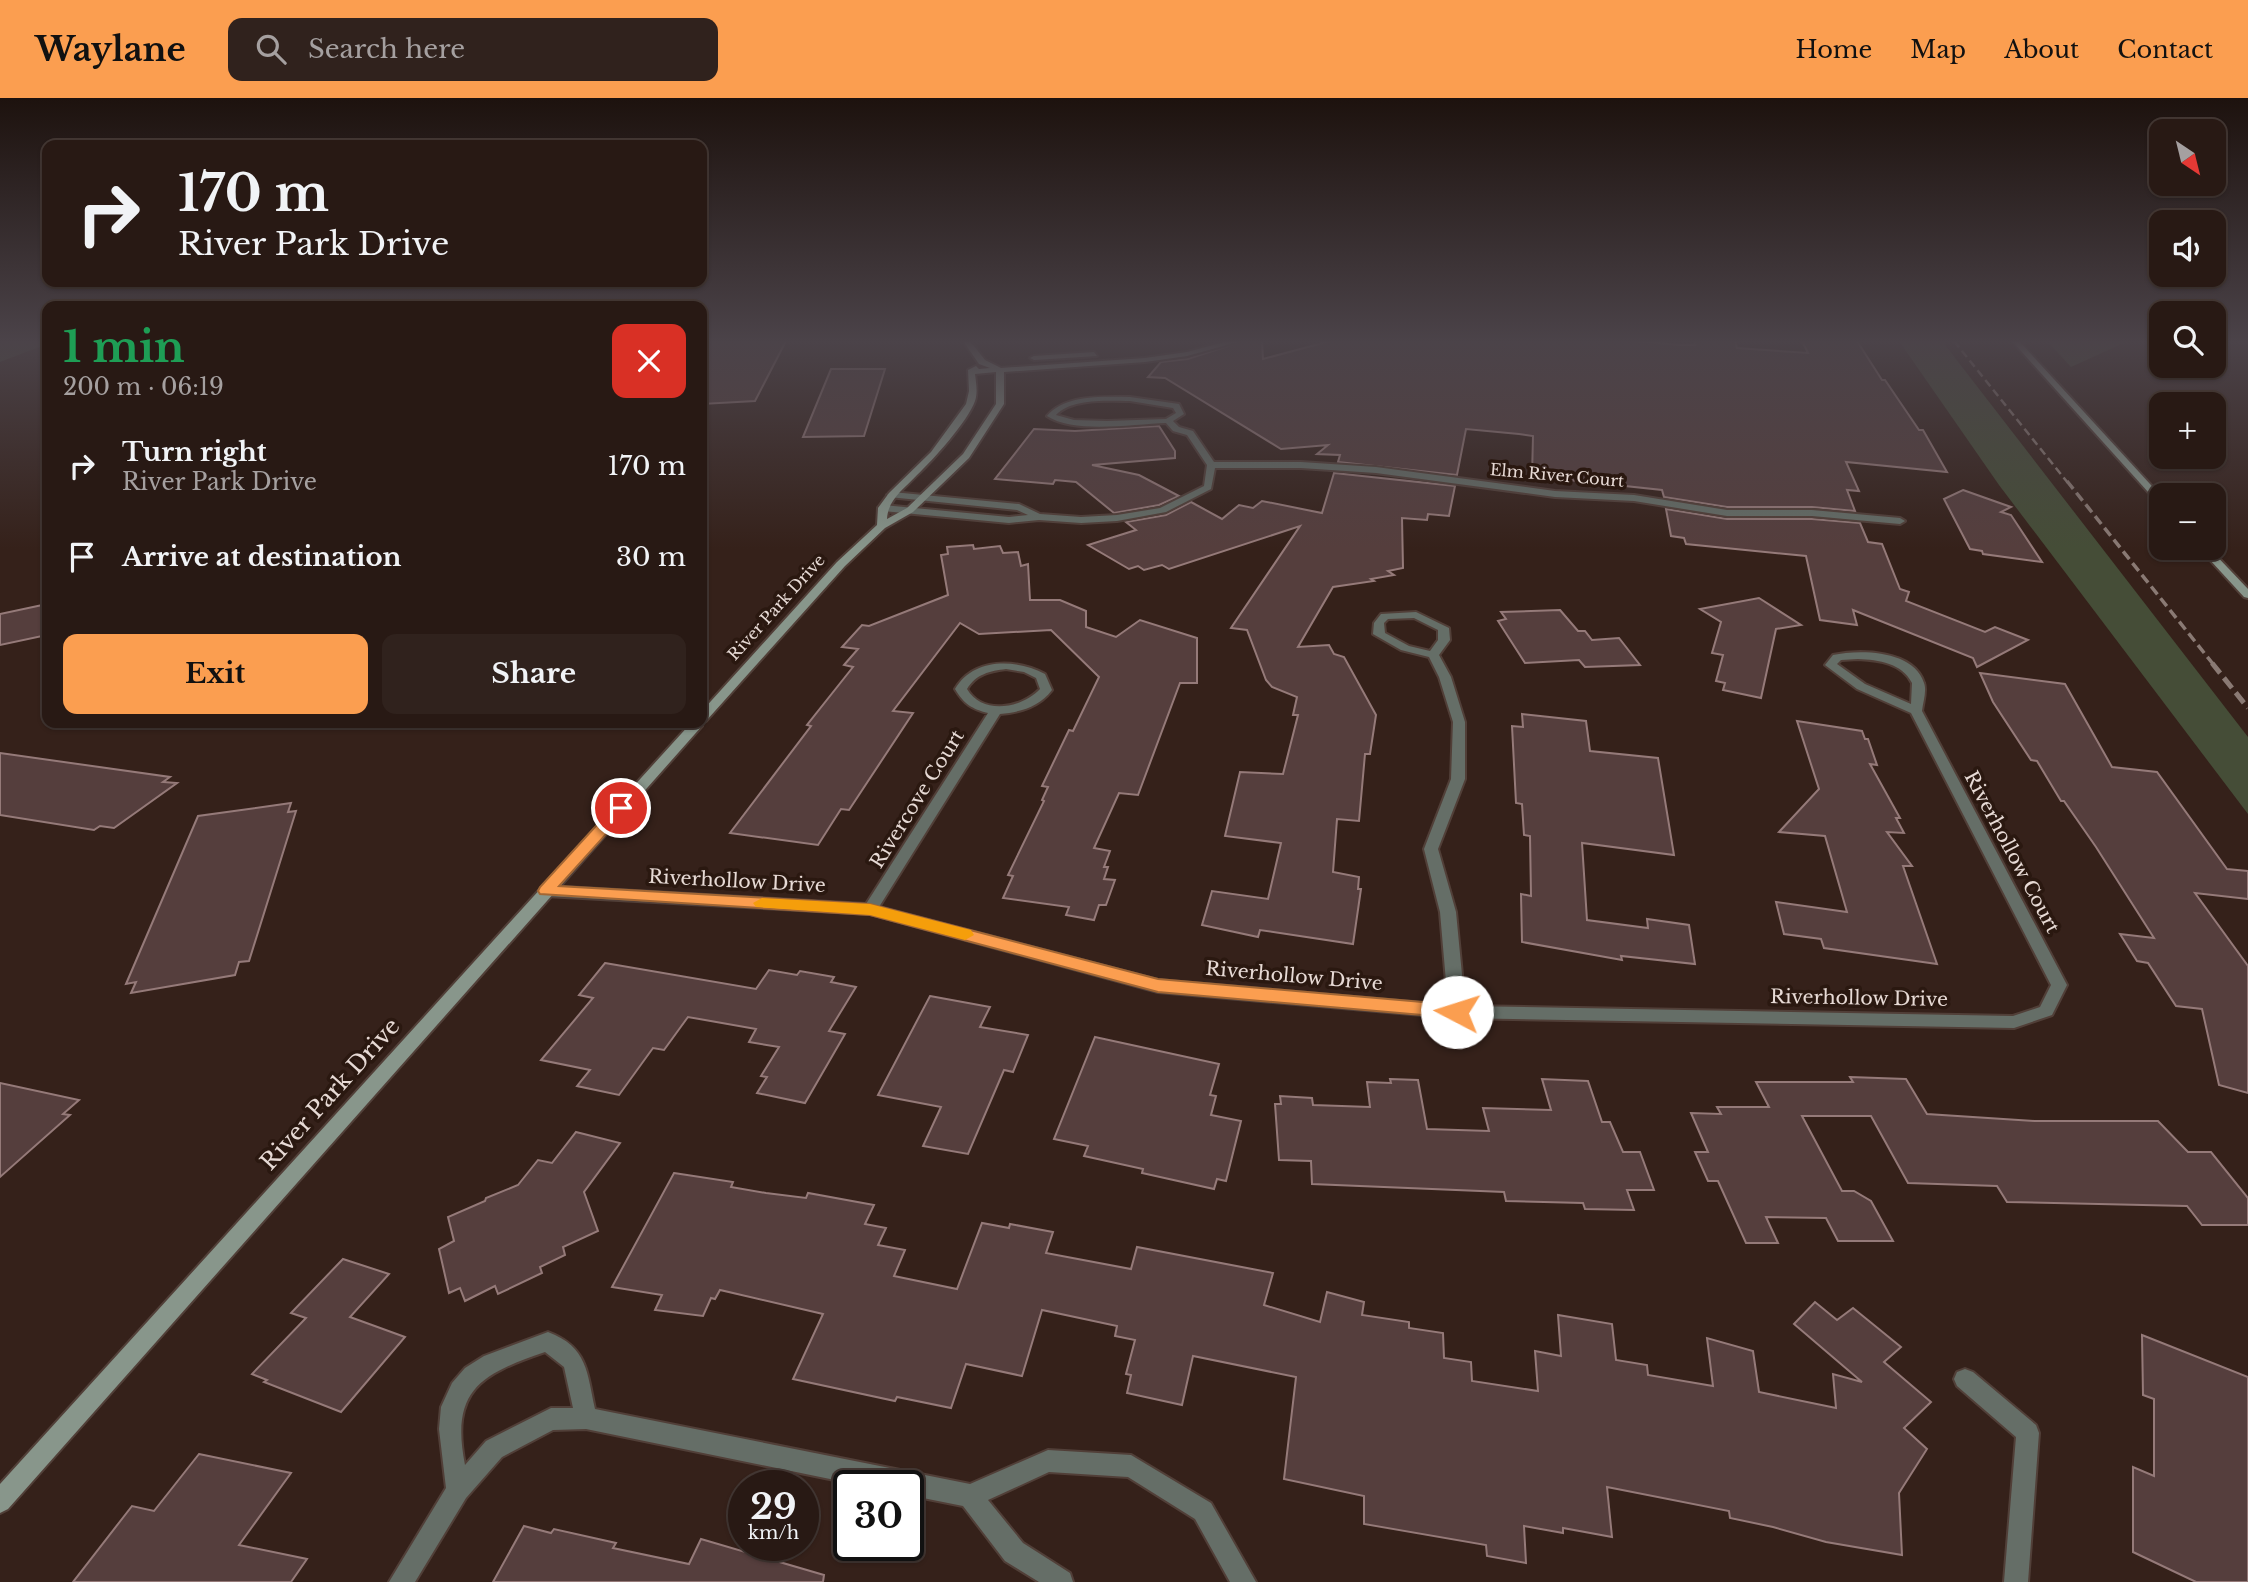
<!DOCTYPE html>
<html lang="en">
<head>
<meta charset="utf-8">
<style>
  body { margin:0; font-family:"Libre Baskerville",serif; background:#30221d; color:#f1f3f6; height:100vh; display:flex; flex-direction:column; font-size:26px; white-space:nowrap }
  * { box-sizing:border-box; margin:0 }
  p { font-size:23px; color:#a5a0a0 }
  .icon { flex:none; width:38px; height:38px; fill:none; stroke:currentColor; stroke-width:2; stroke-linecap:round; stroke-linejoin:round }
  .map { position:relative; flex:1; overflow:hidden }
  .drawer { position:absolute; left:42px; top:203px; width:665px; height:427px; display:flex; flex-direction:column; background:#281914; border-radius:14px; box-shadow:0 2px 5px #0004,0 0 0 2px #443834 }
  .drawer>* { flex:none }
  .hud { position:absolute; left:42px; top:42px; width:665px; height:147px; border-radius:14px; box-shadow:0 2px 5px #0004,0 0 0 2px #443834; background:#281914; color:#f1f3f6; overflow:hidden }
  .needle { width:46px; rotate:145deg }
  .controls { position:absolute; left:2149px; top:21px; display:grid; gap:14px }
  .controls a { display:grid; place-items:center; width:77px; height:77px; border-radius:14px; background:#281914; box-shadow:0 2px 5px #0004,0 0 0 2px #443834; font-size:35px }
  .speed { position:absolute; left:728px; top:1372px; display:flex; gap:14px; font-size:35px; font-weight:700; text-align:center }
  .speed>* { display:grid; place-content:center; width:91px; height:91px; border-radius:50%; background:#281914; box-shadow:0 2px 5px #0004,0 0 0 2px #443834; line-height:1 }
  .speed small { font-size:18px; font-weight:400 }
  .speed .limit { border:4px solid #111; border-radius:10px; background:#fff; color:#111 }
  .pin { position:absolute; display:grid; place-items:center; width:60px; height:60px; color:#fff; margin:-30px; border:4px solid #fff; border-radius:50%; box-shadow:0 2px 7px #0007 }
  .me { position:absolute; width:77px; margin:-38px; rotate:275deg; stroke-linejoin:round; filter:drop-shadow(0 0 5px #0008) }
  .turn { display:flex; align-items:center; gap:24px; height:147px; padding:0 21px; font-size:32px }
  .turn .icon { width:91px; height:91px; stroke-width:2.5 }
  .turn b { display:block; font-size:49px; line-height:60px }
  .round { display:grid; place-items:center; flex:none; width:74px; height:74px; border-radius:14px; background:#30221d }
  .headline { display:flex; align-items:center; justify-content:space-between; height:119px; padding:0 21px }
  h1 { font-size:42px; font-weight:700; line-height:52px; color:#1e9e55 }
  .cta { display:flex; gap:14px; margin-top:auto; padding:14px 21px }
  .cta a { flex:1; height:80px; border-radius:14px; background:#fb9e50; color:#111; font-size:28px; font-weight:700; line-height:80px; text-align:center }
  .cta a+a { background:#30221d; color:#f1f3f6 }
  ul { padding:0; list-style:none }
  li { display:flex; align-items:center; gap:21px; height:91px; padding:0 21px }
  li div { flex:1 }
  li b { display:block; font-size:26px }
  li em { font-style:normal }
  header { display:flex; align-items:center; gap:42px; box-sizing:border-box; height:98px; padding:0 35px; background:#fb9e50; color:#111 }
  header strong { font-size:33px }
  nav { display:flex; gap:38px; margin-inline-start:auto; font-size:24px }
  .search { width:490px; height:63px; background:#30221d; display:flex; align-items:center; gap:18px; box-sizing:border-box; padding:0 24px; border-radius:14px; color:#a5a0a0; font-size:26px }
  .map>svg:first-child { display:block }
</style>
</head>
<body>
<header>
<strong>Waylane</strong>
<div class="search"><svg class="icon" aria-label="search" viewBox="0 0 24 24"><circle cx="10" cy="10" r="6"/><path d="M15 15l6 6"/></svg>Search here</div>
<nav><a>Home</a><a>Map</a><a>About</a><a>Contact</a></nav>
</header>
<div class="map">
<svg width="2248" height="1484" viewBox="0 0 2248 1484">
  <rect width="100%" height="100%" fill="#35211a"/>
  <g fill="#454d37">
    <path d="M0,243H47V246L0,264Z"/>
    <path d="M1899,243H1942L2248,639V716L1999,387Z"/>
    <path d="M2047,243H2128L2071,269Z"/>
  </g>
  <g fill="#553e3d" stroke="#957a79" stroke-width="2">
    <path d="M702,243H786L755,303L702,306Z"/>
    <path d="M1243,243H1262L1263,261L1330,243H1635L1681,247H1695L1694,243H1735L1737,250L1808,255L1802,243H1857L1882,282H1885L1919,332H1923L1947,374L1846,364L1859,393L1847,392L1855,413L1812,409H1727L1664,399L1662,392L1532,378L1533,338L1519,336L1466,331L1457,377L1338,364L1340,357L1317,356L1328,347L1281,351L1165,280L1148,279L1161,264L1188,261Z"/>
    <path d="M831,271H885L864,338L803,339Z"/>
    <path d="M1159,328L1175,353V360L1092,367L1139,377L1179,398L1159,407L1114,415L1076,384L1055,382L1053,386L995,381L1034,331L1075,333Z"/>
    <path d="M1334,375L1455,388L1449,418L1428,416L1427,422L1402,420L1403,470L1388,473L1394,477L1371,481L1374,483L1333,489L1298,549L1329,547L1334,556L1344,559L1376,617L1370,656H1365L1359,723L1337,721L1333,774L1359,779L1358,791H1361L1353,846L1260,832L1258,839L1202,827L1212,793L1268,801L1281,745L1225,738L1240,674L1283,676L1298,617H1293L1297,599L1272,589L1266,582L1247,532L1231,530L1300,428L1169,471L1162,467L1144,472L1138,468L1129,471L1088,447L1136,432L1126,424L1166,417L1191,404L1222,421L1239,407L1253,410L1262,403L1322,415Z"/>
    <path d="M1963,392L2011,409L2001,414L2011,417L2042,464L1983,456L1982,453L1970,451L1944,401Z"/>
    <path d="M1666,411L1727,421H1812L1860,425L1868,444L1882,446L1900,491L1909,494L1906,503L1985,534L1995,529L2028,542L1977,569L1973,560L1853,512L1857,527L1820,522L1806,458L1686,446L1684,440L1671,438Z"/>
    <path d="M973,447L974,451L1000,448L1003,455L1018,454L1021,468L1028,466L1030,502H1060L1086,513V529L1116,539L1140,522L1197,540V585H1180L1138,697L1119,695L1094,750L1110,753L1104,769H1108L1104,781L1115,782L1106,807H1099L1094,822L1066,817L1069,809L1003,800L1013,778L1008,777L1044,703L1042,702L1048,689L1042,688L1069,632L1073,633L1099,579L1051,532L979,536L960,525L893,613L913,615L849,712L841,711L818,747L730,735L811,628L807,627L853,569L844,567L858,551L842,549L862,527L869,528L948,497L941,457L948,456L947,449Z"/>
    <path d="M1759,500L1801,527L1776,531L1761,600L1723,592L1725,585L1716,583L1723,557L1712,555L1721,524L1700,511Z"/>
    <path d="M47,506V537L0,547V516Z"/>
    <path d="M1560,512L1578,533H1585L1592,542L1619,540L1640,567L1585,569L1579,562L1525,565L1498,523L1506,521L1501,514Z"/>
    <path d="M1980,575L2065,586L2112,669L2157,674L2227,771L2248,773V801L2195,795L2248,868V995L2219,987L2202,911L2176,908L2148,865L2137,863L2120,836L2154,840L2096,749L2064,703H2061L2037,663L2031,662L1993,604Z"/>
    <path d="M1522,616L1586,623L1590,653L1658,660L1674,757L1582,745L1587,822L1648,830L1647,821L1689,827L1695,866L1621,858L1622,862L1522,844L1521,796L1531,798L1530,738L1524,737L1522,706L1516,705L1512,628L1523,629Z"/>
    <path d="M1797,623L1862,633L1865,641H1868L1877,667L1870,666L1900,720H1896L1904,735L1887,734L1912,768H1903L1937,866L1824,850L1821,841L1784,836L1776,804L1847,814L1825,738L1779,734L1819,691Z"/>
    <path d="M0,655L170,679L163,684L177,685L114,730L100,728L94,732L0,717Z"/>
    <path d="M291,705L288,714L296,713L249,863L239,864L235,877L131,895L136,884L126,886L198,718Z"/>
    <path d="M605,865L756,891L769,872L797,877L800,873L834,879L831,884L856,889L829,933L845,936L805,1005L757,995L767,979L761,978L779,949L749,944L756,931L688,919L664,952L653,950L619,997L577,988L590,972L541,962L593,900L579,897Z"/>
    <path d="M930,898L990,909L980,929L1028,937L1013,974L1004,972L968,1056L923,1048L941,1009L878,997Z"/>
    <path d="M1095,939L1219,966L1210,997L1216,998L1211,1017L1241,1023L1226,1083L1217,1081L1214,1091L1142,1075L1143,1071L1084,1058L1088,1048L1054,1041Z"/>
    <path d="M1850,979L1906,981L1927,1016L2034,1023H2158L2188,1054H2211L2248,1100V1127H2202L2187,1108L2007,1104L1997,1088L1908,1085L1871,1018H1802L1842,1093H1854L1871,1103L1893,1143H1838L1826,1120L1766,1119L1778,1145H1746L1718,1083H1708L1695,1054H1708L1691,1015L1721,1016L1717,1009H1769L1756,984H1853Z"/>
    <path d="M1390,981L1418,982L1427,1031L1489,1033L1483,1010L1551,1012L1542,981L1588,983L1602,1024H1610L1623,1054H1640L1654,1092H1627L1634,1112L1585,1111L1583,1105L1506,1103L1504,1094L1312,1086L1311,1063L1279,1062L1275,1006H1281L1280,998L1312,1000L1313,1007L1370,1009L1367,984L1391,985Z"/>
    <path d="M0,985L79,1002L63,1016L70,1017L0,1079Z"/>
    <path d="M576,1034L620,1045L584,1094L598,1133L563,1149L565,1157L540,1169L542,1175L498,1196L495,1188L465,1203L460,1190L449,1195L439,1151L454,1143L448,1119L485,1103L486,1100L518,1087L538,1062L552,1065Z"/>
    <path d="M674,1075L733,1084L731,1089L766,1095L806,1100L808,1095L874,1107L865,1126L886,1130L878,1147L905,1152L894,1178L957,1191L982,1125L1009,1130L1010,1126L1053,1134L1046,1155L1131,1171L1137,1149L1273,1175L1264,1207L1320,1224L1327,1194L1364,1204L1362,1217L1409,1224V1230L1443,1235L1444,1260L1471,1264L1472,1283L1538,1293L1535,1253L1561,1258L1558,1217L1612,1226L1616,1262L1647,1267L1648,1277L1713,1288L1707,1240L1753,1253L1759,1294L1836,1310L1833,1276L1862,1284L1794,1226L1815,1204L1837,1222L1853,1210L1901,1249L1884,1264L1931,1304L1904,1330L1927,1351L1899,1395L1902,1457L1826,1444L1773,1429L1730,1420L1729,1413L1607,1389L1612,1439L1563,1430V1435L1524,1428L1526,1465L1487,1458L1486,1447L1364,1426V1398L1284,1381L1296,1279L1193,1258L1182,1307L1127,1295L1131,1277L1126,1276L1135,1242L1115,1238L1117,1228L1042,1212L1022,1278L966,1266L951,1310L897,1299L895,1303L793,1281L823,1216L720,1192L715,1201L711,1200L703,1218L655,1212L662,1197L612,1189Z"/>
    <path d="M343,1161L389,1176L350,1219L405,1239L341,1314L264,1284L267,1282L252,1276L306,1220L291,1215Z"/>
    <path d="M2142,1237L2248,1279V1484H2196L2133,1454V1369L2154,1378V1301L2143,1297Z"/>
    <path d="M199,1356L291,1375L239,1447L307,1461L291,1484H73L132,1408L154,1413Z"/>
    <path d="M524,1428L551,1435L554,1431L616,1445L613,1450L689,1466L701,1441L824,1477L823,1484H493Z"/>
  </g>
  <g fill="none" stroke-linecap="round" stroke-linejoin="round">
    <g stroke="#513f38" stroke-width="4">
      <g id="street">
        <path d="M1130,299L1179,306L1184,316L1173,323L1179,329L1193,333L1214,364H1301L1376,369L1555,393L1634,397L1727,412H1812L1900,420L1905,423L1900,426L1812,418H1727L1634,403L1555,399L1376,375L1301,370H1215L1211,391L1166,414L1117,423L1081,425L1039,422L1009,425L883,413L878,410L883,407L1009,419L1028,417L1017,412L889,399L887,397L892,394L1019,406L1040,416L1081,419L1117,417L1160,410L1204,388L1207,367L1187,337L1173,333L1166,325C1133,326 1074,336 1047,318C1066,296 1103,299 1130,299ZM1130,303L1173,310L1176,315L1166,321L1107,323L1074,322L1056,317C1072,300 1108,303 1130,303Z"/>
        <path d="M1416,514L1449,530L1450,542L1439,557L1451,579L1465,624V681L1438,751L1456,814L1465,908L2013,918L2040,909L2051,887L1911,615L1857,591L1825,567L1833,557C1860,551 1914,552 1924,585C1927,593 1923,604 1922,613L2067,887L2052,917L2014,930L1457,920L1158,894L870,816L546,798L539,793L546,788L866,806L988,615C972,611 964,606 955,591C974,559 1016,561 1045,576L1052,592C1039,609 1021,614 1000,616L879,809L1158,882L1448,907L1440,814L1424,751L1451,681L1453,624L1439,579L1429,559L1401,552L1373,536L1374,525L1381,516ZM1414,520L1438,532V542L1430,553L1409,548L1385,535L1384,525L1388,521ZM1858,561C1879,562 1902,565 1912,585L1911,606L1865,586L1837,566L1841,562ZM1006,571L1024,574L1036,580L1040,591C1021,611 982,617 967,591C976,576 990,573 1006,571Z"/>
        <path d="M548,1234C588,1249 587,1275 595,1311L970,1386L1048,1352L1131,1357L1211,1405L1256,1484H1230L1195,1421L1128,1379L1049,1374L988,1402L1023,1445L1070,1475L1073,1484H1039L1005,1463L963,1408L908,1397V1388H864L586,1331L553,1332L502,1359L466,1400L415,1484H389L446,1390L439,1331L441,1309L452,1285L465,1270L484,1258ZM545,1254L564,1269L573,1310H551L486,1343L465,1367C450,1292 481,1276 545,1254Z"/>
        <path d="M1965,1271L1973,1274L2036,1327L2039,1335L2028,1484H2004L2016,1339L1957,1288L1954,1281L1957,1274Z"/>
      </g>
    </g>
    <g stroke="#513f38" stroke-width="4">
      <g id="secondary">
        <path d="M963,243H970L985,262L1001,270L1145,260L1187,254L1228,243H1241L1187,258L1145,264L1004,274V306L969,360L913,414L885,430L845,468L706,623H703L702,628L8,1411L0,1415V1386L691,625H702V613L837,464L877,427L878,410L889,395L931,354L966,306L969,293L968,272L976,268L979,271L990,270L979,266ZM996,274V306L963,356L907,410L887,421C888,401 904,391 917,377C933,362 968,323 975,303C978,294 976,285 975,276Z"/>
        <path d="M2012,243H2019L2161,398V406L2158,405Z"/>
        <path d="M1094,254L1097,258L1034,262L1030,260L1034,258Z"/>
        <path d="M2199,450H2209L2248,491V500L2244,499Z"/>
      </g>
    </g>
    <use href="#street" fill="#656e67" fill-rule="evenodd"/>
    <use href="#secondary" fill="#88968b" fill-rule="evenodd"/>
    <path stroke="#8a7a74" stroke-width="2.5" stroke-dasharray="8 4.5" stroke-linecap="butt" d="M1954,243L2068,385"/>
    <path stroke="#8a7a74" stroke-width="3.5" stroke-dasharray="10 5" stroke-linecap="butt" d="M2067,383L2213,566"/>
    <path stroke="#8a7a74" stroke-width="5" stroke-dasharray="13 6" stroke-linecap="butt" d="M2212,565L2248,610"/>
  </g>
  <linearGradient id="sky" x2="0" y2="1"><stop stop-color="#1d120e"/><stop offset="0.54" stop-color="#4b4349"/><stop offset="1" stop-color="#4b4349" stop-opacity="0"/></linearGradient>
  <rect width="2248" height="451" fill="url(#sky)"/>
  <path fill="#fb9e50" stroke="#a36734" stroke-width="2" d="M621,705L627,706L629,710L627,713L559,788L870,806L1158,881L1457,907L1463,909L1466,914L1463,918L1457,920L1158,894L870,817L540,796L538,793L540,789L616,706Z"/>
  <path fill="#f59e0b" d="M762,800L870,806L971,832L974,837L965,842L870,817L756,809L753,805Z"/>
  <g text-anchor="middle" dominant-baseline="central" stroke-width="7" stroke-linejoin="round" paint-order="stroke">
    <g font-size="16" fill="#e7dad5" stroke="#2a1810">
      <text transform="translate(1557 377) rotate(5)">Elm River Court</text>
      <text transform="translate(776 509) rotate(-48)">River Park Drive</text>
    </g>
    <g font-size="19" fill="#e7dad5" stroke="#2a1810">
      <text transform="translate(917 701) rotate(-58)">Rivercove Court</text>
      <text transform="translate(2012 754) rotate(62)">Riverhollow Court</text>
      <text transform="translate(737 783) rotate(3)">Riverhollow Drive</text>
      <text transform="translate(1294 878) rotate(5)">Riverhollow Drive</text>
      <text transform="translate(1859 900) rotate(1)">Riverhollow Drive</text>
    </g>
    <g font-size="23" fill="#e7dad5" stroke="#2a1810">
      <text transform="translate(330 996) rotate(-48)">River Park Drive</text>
    </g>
  </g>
</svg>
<div class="controls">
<a><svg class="needle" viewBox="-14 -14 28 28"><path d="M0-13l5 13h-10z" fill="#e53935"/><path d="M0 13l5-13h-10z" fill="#a5a0a0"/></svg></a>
<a><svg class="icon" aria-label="sound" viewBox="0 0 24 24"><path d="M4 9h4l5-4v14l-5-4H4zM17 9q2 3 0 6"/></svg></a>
<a><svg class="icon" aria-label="search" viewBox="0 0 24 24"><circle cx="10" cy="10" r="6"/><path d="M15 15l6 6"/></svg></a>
<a>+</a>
<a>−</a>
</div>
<div class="speed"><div>29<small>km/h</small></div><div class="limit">30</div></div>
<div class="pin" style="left:621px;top:710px;background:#d93025"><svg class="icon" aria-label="arrive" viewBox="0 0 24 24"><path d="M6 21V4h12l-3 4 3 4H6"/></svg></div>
<svg class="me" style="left:1457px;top:914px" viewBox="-20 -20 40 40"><circle r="19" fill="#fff"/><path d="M0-13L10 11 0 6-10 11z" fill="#fb9e50"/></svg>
<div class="hud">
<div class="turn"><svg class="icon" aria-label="right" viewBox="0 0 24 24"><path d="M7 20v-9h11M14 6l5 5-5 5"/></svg><div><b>170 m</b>River Park Drive</div></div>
</div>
<section class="drawer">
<div class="headline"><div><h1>1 min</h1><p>200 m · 06:19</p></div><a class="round" style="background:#d93025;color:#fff"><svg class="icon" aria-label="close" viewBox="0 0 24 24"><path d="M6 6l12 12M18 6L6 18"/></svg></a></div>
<ul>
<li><svg class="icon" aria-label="right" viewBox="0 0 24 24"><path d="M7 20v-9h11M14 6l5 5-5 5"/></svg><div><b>Turn right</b><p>River Park Drive</p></div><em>170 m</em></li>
<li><svg class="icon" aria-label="arrive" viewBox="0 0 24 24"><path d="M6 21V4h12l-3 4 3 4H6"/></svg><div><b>Arrive at destination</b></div><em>30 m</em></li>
</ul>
<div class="cta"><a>Exit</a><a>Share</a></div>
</section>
</div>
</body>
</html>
